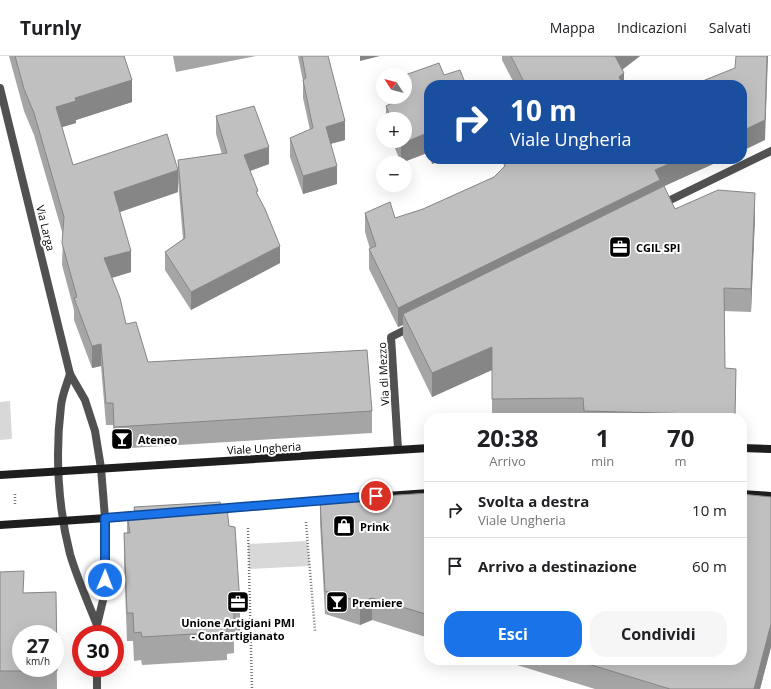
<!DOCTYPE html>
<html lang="it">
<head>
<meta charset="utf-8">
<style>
  body { margin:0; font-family:"Open Sans",sans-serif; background:#f6f6f6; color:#202124; height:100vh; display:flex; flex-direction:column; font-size:15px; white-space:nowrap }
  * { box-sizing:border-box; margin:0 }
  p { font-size:13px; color:#757577 }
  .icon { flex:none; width:22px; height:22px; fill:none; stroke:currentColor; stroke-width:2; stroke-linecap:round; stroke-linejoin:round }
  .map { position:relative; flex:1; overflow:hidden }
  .side { position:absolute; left:424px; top:357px; width:323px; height:252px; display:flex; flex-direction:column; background:#fff; border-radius:16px; box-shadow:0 4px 16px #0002 }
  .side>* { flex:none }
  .banner { position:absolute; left:424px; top:24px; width:323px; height:84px; border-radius:16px; box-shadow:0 4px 16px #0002; background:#1a4fa0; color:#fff; overflow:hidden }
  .needle { width:26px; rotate:306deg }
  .buttons { position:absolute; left:376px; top:12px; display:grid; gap:8px }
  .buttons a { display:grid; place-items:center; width:36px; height:36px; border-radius:50%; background:#fff; box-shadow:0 4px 16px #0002; font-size:20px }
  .speed { position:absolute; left:12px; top:569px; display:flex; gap:8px; font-size:20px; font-weight:700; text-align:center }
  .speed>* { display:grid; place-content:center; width:52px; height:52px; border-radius:50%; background:#fff; box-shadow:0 4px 16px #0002; line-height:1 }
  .speed small { font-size:10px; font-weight:400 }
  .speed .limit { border:6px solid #d22; background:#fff; color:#111 }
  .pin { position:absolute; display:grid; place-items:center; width:34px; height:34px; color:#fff; margin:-17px; border:2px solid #fff; border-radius:50%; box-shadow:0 1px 4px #0007 }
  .me { position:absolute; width:44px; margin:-22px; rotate:1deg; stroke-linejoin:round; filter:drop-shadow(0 0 3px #0008) }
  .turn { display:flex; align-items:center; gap:14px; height:84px; padding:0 20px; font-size:18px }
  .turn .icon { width:52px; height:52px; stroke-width:2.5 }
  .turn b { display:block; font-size:28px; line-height:34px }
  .eta { display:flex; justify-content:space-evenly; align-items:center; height:68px; text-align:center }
  .eta b { font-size:24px; font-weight:700; line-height:28px }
  .action { display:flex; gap:8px; margin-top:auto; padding:8px 20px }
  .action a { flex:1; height:46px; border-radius:16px; background:#1a73e8; color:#fff; font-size:16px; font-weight:700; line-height:46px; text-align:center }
  .action a+a { background:#f6f6f6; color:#202124 }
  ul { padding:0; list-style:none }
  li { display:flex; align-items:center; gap:12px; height:56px; padding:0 20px; border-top:1px solid #e0e0e0 }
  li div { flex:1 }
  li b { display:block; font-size:15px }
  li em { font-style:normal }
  header { display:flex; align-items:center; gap:24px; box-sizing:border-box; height:56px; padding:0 20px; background:#fff; border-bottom:1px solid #e0e0e0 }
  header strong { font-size:19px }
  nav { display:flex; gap:22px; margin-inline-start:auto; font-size:14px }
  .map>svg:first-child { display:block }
</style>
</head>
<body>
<header>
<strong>Turnly</strong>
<nav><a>Mappa</a><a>Indicazioni</a><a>Salvati</a></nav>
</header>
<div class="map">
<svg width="771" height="633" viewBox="0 0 771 633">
  <rect width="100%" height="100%" fill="#fff"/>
  <g fill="#d8d8d8">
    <path d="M10,345L12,383L0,384V346Z"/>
    <path d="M307,485L310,510L249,513L248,488Z"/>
  </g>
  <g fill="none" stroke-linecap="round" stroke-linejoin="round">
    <g stroke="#737373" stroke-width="2.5" stroke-dasharray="1 2" stroke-linecap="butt">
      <path d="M15,438V449"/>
      <path d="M306,466L315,575"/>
      <path d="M248,472L252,633"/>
    </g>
    <g stroke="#515151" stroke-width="8">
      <path d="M0,32L70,318L85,344L95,375L101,412L105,462V536L97,569V578"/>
      <path d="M660,149L771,95"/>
      <path d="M70,318C67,328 62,339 61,350C55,398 58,451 70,498C77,522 88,546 97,569"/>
      <path d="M398,393L391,281L413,270"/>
      <path d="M97,633V612"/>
    </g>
    <g stroke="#1e1e1e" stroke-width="8">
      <path d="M742,392L771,393"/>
      <path d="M0,419L429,392"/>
      <path d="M742,438L771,440"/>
      <path d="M358,442L429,437"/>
      <path d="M216,453L330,444"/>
      <path d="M0,469L137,460"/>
    </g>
  </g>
  <g fill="#a5a5a5">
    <path d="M9,0H124L132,46L76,64V67L62,71L73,109L178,114V104L222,98L216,78V60L269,108L250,115L280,207L191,254L165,214V196L183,183L178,124V136L120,156L131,216L112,222L126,268L148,306L372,355V377L114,393L113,369H106L101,310L92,312L74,264V254L62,209L63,179L34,79L24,55Z"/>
    <path d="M173,0H256L176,16Z"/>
    <path d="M298,0H328L345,84L330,88L337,128L303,138L290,101V82L310,74L303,42V25Z"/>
    <path d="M502,0H640L622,14L624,29H515L502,4Z"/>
    <path d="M429,29V101L427,97L401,107L392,85H405V63H386V50L392,47L391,44V41H405Z"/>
    <path d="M430,103H445L432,108Z"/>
    <path d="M503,103H724L660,132L675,153L755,160L751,256L724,255L725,312L736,313L735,362H492V314L432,341L403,281V269L398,271L369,213V193H370L365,176V157L395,162L423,153L494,121L504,111Z"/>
    <path d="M429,437V582L372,564L360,569L325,558L320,467V444Z"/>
    <path d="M771,441V591L760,633H595L501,604H742Z"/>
    <path d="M134,451L240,549V577L234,578V597L227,598V604L142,609L141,604L134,605L133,585H127L124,505V477H127V458L134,457Z"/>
    <path d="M0,516L24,537L56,536L57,633H0Z"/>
  </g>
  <g fill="#868686">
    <path d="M360,0H380L360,5Z"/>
    <path d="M615,0H640L615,19Z"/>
    <path d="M767,0H768L765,84L742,95V75Z"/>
    <path d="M624,17V29H619V21Z"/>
    <path d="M132,24V46L76,64V67L56,73V51L75,42Z"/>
    <path d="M345,65V84L326,89V71Z"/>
    <path d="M427,77V97L401,107V88Z"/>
    <path d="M269,91V108L244,117V99Z"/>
    <path d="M432,103H445L432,108Z"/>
    <path d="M680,103H724L660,132V143L403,258V269L398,271V252L655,114Z"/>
    <path d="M337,110V128L303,138V120Z"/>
    <path d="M178,114V136L114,158V136Z"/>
    <path d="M755,137V160L751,256V233Z"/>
    <path d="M280,190V207L191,254V236Z"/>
    <path d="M131,195V216L104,224V202Z"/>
    <path d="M101,288V310L92,312V290Z"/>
    <path d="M492,291V314L432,341V317Z"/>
    <path d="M372,542V564L360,569V546Z"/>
    <path d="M771,568V591L760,633H754Z"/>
  </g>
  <g fill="#c0c0c0" stroke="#868686" fill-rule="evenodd">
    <path d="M15,0H124L132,24L75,42L76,45L56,51L73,109L167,78L178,114L114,136L131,195L104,202L120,242L126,268L136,266L148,306L367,294L372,355L114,371L113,347H106L101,288L92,290L74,242L77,241L62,187L64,161L34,57L24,33Z"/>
    <path d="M302,0H328L345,65L326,71L337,110L303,120L290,82L313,72L303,24L306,22Z"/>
    <path d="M511,0H615L624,17L619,21L623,29H522L525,28Z"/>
    <path d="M736,0H767L765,64L742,75V29H697L705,24L735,12Z"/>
    <path d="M439,7L444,19L460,14L466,29H429V81L427,77L401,88L400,85H405V63H391L386,50L398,44L397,41H405V19Z"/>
    <path d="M254,50L269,91L244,99L258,135L256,136L265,153L280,190L191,236L165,196L185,182L178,104L227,97L216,60Z"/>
    <path d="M504,103H680L655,114L660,124L398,252L369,193L376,190L365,157L390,146L395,162L423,153L494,121L505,110Z"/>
    <path d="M664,130L675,153L718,134L755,137L751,233L724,232L725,312L736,313L735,359L584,355L583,342L492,343V291L432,317L403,258Z"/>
    <path d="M429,437V559L372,542L360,546L325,535L320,444Z"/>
    <path d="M742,438L771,441V568L754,633H670L575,604H742Z"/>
    <path d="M220,446L222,453L227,452L229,470L235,471L240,549L234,550V569L227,570V576L142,581L141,576L134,577L133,557H127L124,477H130L127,458L135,457L134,451Z"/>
    <path d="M24,515L23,537L56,536L57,615H0V516ZM21,578H55V612H21Z"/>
  </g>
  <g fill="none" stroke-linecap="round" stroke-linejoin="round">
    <g stroke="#114b97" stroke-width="10">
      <path id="route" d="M105,524V462L376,440"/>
    </g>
    <use href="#route" stroke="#1a73e8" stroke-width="7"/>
  </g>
  <defs>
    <g id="office-square" transform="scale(1.15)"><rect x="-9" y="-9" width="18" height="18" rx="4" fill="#000" stroke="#fff"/><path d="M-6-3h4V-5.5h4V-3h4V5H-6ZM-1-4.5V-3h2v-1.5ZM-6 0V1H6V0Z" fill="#fff"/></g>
    <g id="bar-square" transform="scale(1.15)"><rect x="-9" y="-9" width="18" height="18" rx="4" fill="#000" stroke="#fff"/><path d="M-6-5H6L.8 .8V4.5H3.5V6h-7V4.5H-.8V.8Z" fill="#fff"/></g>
    <g id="shop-square" transform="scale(1.15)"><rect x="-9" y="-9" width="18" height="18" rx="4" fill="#000" stroke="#fff"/><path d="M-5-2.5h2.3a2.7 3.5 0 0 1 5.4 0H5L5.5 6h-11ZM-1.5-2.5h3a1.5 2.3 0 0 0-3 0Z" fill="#fff"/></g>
  </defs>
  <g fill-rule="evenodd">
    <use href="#office-square" x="620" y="191"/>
    <use href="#bar-square" x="122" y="383"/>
    <use href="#shop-square" x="344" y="470"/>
    <use href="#office-square" x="238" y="546"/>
    <use href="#bar-square" x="337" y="546"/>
  </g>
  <g text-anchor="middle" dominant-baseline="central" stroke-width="4" stroke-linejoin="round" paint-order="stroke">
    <g font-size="11" fill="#000" stroke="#fff">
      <text transform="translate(46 172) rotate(76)">Via Larga</text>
      <text transform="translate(383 318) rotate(-93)">Via di Mezzo</text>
      <text transform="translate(264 392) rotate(-3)">Viale Ungheria</text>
    </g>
    <g font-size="11" font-weight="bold" fill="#000" stroke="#fff" text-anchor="start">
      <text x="636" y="191">CGIL SPI</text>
      <text x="138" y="383">Ateneo</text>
      <text x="360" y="470">Prink</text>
      <text x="352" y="546">Premiere</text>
      <text x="238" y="566" text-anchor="middle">Unione Artigiani PMI<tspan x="238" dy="13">- Confartigianato</tspan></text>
    </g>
  </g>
</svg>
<div class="buttons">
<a><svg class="needle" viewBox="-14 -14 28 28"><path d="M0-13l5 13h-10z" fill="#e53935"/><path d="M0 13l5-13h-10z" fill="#757577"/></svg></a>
<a>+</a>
<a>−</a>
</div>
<div class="speed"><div>27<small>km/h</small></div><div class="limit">30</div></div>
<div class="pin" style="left:376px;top:440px;background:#d93025"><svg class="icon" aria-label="arrive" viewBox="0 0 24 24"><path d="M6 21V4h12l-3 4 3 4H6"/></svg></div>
<svg class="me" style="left:105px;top:524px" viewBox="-20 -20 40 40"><circle r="17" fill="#1a73e8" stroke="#fff" stroke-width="3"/><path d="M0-11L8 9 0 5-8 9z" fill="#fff"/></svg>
<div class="banner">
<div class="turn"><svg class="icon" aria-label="right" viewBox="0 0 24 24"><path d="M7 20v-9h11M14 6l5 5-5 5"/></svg><div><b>10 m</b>Viale Ungheria</div></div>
</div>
<section class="side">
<div class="eta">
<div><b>20:38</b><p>Arrivo</p></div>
<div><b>1</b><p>min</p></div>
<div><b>70</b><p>m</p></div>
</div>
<ul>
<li><svg class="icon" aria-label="right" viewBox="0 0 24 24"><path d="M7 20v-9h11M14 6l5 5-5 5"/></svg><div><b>Svolta a destra</b><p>Viale Ungheria</p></div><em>10 m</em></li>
<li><svg class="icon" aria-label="arrive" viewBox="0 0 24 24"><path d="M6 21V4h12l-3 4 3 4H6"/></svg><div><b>Arrivo a destinazione</b></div><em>60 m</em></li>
</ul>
<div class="action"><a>Esci</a><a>Condividi</a></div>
</section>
</div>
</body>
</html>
